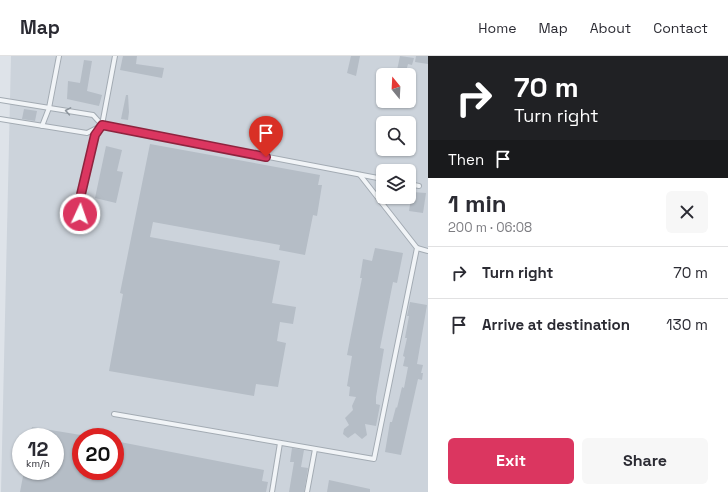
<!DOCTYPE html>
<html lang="en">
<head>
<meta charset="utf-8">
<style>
  body { margin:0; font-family:"Space Grotesk",sans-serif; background:#f7f7f7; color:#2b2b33; height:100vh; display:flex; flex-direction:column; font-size:15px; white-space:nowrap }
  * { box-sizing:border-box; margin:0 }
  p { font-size:13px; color:#7c7c81 }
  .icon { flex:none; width:22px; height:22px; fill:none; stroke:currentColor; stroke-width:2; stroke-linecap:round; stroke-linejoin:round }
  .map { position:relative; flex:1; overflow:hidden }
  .sheet { display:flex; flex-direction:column; background:#fff; width:300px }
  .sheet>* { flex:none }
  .banner { background:#202124; color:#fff; overflow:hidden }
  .needle { width:26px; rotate:342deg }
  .buttons { position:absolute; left:376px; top:12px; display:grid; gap:8px }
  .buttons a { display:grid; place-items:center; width:40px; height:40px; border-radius:6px; background:#fff; box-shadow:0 1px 3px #0004; font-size:20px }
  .speed { position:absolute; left:12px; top:372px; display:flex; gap:8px; font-size:20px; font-weight:700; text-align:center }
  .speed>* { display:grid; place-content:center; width:52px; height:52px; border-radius:50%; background:#fff; box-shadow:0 1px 3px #0004; line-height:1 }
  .speed small { font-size:10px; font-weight:400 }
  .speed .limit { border:6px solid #d22; background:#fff; color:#111 }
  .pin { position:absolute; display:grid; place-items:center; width:34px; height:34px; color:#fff; margin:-41px -17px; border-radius:50% 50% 50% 0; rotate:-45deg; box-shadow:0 0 4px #0007 }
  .pin .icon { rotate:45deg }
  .me { position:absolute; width:44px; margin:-22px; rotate:3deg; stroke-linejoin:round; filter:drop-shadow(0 0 3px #0008) }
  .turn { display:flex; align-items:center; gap:14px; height:84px; padding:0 20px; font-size:18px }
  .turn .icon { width:52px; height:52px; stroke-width:2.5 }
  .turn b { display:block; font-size:28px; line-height:34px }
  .then { display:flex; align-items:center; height:38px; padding:0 20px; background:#0003; gap:8px; font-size:15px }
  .round { display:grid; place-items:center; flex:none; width:42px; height:42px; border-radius:6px; background:#f7f7f7 }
  .overview { display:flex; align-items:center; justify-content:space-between; height:68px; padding:0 20px }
  h1 { font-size:24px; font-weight:700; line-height:30px }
  .cta { display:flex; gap:8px; margin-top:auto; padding:8px 20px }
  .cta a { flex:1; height:46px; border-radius:6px; background:#db3660; color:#fff; font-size:16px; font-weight:700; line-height:46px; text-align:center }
  .cta a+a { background:#f7f7f7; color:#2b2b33 }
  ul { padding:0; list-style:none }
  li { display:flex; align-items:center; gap:12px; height:52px; padding:0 20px; border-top:1px solid #e1e1e2 }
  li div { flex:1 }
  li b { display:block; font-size:15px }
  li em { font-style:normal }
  header { display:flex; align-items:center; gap:24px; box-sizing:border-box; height:56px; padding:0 20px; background:#fff; border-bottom:1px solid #e1e1e2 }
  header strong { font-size:19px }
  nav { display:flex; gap:22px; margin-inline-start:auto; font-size:14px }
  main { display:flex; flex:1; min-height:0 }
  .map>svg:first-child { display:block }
</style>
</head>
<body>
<header>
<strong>Map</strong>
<nav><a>Home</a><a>Map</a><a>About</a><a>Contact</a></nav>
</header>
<main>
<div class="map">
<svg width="428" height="436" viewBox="0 0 428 436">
  <rect width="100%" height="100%" fill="#dee3e9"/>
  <path fill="#ccd3db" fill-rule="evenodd" d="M11,0H428V436H1ZM383,19H409V45H383ZM383,67H409V93H383ZM383,115H409V141H383ZM21,381H55V415H21ZM81,381H115V415H81Z"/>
  <g fill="#b5bdc6">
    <path d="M123,0H137L136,8L164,12L162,22L120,14Z"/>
    <path d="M351,0H360L356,20L347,17Z"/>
    <path d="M400,0L414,2L412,9L408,8L405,19H396Z"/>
    <path d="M416,0H428V8L415,6Z"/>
    <path d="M84,4L92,5L87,35L102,39L99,50L67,43L68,25L80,27Z"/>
    <path d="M126,39H128L129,56L128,64L121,63Z"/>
    <path d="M24,53L37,55L35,65L22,63Z"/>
    <path d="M150,88L320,119L318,129H322L317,160L313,159L305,199L279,194L280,189L153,166L150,181L280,205L272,247L296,251L293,268L280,266L277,285L286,287L278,331L256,328L254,340L109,315L123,238L120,237Z"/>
    <path d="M106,90L122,94L117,115L123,116L116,147L95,142Z"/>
    <path d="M412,136L426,137L423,157L409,155Z"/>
    <path d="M375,192L403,197L397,227L393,226L380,292L384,293L376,341V348L380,349L376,370L365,368L367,379L362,383L355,377L348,382L343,378L344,373L349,369L345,362L353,354L352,350L356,341L349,340L350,331L347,330L352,300L347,299L362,222H360L363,203L372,205Z"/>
    <path d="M410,246L427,249L417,308L423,309L421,317H423L422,324L418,323L401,399L385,396L390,366H392L396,351L397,352L402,331L404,332L408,311L403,310L405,301L403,300L407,282H405L409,260H407Z"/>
    <path d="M32,371L81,379V415H115V385L264,414L262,425L268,426L266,436H20L24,415H55V381H30Z"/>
    <path d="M292,392L304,394L301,411L308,412L304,436H289L294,406H290Z"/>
    <path d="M329,424L370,433V436H327Z"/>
  </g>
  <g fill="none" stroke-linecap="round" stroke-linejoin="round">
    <g stroke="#a3abb3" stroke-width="6">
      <g id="lane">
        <path d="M0,44L93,59L102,69L383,123"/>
        <path d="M0,63L87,77L101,70"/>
        <path d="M42,70L49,52L59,0"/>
        <path d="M409,128L419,130"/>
        <path d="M88,162L80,158L78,151L95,79L102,69L115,0"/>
        <path d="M417,192L428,195"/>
        <path d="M114,358L374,403L417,192L360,119"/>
        <path d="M272,436L280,387"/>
        <path d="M307,436L315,393"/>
      </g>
    </g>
    <use href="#lane" stroke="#f1f4f7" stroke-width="4"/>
  </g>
  <defs><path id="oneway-chevron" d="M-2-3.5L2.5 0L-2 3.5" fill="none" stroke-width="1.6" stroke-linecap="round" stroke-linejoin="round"/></defs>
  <use stroke="#8c949c" href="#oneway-chevron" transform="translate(68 55) rotate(-170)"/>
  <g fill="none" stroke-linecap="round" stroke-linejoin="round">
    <g stroke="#8e233e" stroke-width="10">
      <path id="route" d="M80,158L78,151L95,79L102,69L266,101"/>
    </g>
    <use href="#route" stroke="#db3660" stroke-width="7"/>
  </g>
</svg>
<div class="buttons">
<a><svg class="needle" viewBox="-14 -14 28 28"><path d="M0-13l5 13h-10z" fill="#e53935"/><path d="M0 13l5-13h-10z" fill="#7c7c81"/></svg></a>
<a><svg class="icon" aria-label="search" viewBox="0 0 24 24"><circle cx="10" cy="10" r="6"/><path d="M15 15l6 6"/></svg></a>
<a><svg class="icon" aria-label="layers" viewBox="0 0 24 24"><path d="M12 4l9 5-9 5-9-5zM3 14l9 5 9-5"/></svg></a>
</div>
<div class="speed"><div>12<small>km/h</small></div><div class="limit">20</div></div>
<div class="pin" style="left:266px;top:101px;background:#d93025"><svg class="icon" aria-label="arrive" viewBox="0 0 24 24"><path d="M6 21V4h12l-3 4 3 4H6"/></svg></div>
<svg class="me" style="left:80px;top:158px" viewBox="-20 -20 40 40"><circle r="17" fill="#db3660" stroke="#fff" stroke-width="3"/><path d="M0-11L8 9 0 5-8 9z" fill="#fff"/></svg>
</div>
<section class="sheet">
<div class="banner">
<div class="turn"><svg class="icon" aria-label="right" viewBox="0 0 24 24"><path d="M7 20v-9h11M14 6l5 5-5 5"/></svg><div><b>70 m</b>Turn right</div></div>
<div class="then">Then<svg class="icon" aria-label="arrive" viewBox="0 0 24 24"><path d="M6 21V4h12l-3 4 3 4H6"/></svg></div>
</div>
<div class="overview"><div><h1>1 min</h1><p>200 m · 06:08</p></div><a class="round"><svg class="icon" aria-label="close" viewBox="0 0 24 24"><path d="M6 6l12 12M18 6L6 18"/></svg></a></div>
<ul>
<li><svg class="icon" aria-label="right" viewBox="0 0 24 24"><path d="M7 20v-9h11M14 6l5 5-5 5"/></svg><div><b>Turn right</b></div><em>70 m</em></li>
<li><svg class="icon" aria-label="arrive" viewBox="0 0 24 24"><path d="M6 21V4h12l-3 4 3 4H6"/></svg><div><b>Arrive at destination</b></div><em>130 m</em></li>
</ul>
<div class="cta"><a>Exit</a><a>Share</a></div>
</section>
</main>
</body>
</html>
